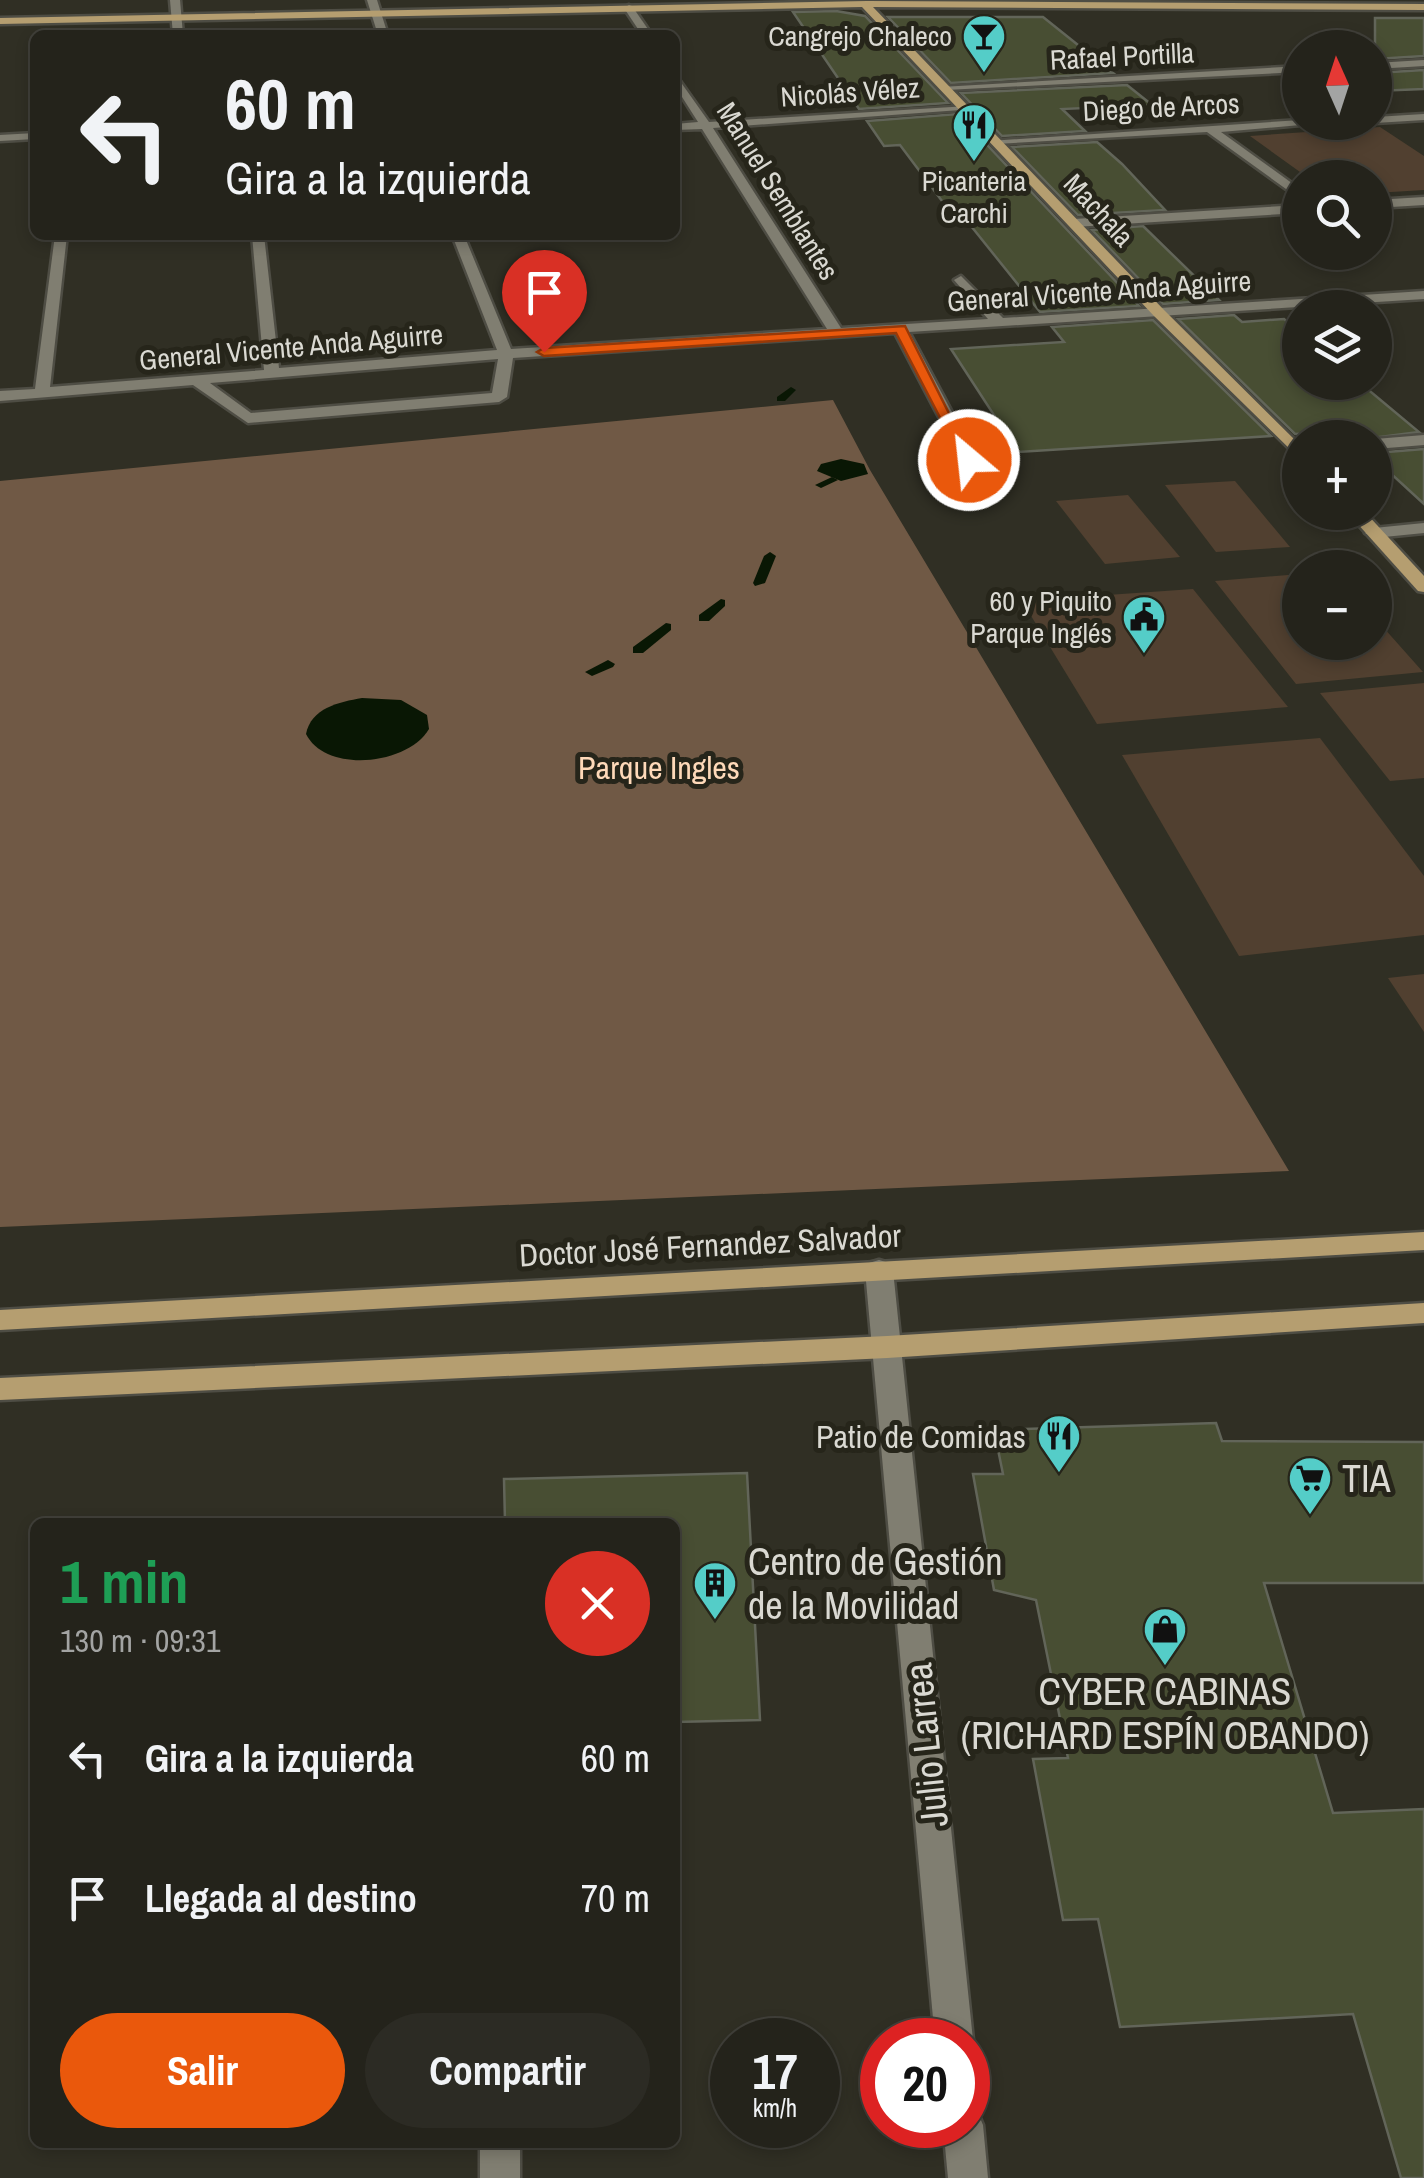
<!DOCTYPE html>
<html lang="es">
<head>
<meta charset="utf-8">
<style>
  body { margin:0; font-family:"Archivo Narrow",sans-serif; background:#2c2b24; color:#f1f3f6; height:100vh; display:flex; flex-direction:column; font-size:38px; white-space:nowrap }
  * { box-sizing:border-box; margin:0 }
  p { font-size:32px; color:#a3a4a3 }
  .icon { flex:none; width:55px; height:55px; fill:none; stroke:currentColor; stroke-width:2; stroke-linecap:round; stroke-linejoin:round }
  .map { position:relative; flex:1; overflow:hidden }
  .panel { position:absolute; left:30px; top:1518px; width:650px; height:630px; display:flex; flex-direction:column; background:#24231b; border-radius:15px; box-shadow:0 5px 15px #0003,0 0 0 2px #41403a }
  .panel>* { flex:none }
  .hud { position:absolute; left:30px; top:30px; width:650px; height:210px; border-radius:15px; box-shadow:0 5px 15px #0003,0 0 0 2px #41403a; background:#24231b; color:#f1f3f6; overflow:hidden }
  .needle { width:65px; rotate:357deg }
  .tools { position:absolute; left:1282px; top:30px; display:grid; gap:20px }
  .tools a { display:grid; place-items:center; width:110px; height:110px; border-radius:50%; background:#24231b; box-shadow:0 5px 15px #0003,0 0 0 2px #41403a; font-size:50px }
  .speed { position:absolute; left:710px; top:2018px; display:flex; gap:20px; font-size:50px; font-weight:700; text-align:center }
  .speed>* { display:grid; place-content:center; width:130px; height:130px; border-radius:50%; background:#24231b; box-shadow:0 5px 15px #0003,0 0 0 2px #41403a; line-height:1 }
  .speed small { font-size:25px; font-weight:400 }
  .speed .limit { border:15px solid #d22; background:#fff; color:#111 }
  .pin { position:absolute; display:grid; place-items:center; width:85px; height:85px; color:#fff; margin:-102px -42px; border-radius:50% 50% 50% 0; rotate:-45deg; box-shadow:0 0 10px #0007 }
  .pin .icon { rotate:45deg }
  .me { position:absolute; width:110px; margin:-55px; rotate:332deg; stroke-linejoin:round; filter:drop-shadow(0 0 8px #0008) }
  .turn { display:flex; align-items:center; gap:35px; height:210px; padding:0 30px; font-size:45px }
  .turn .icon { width:130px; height:130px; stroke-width:2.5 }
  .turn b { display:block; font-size:70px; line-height:85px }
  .round { display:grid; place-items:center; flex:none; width:105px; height:105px; border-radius:52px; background:#2c2b24 }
  .head { display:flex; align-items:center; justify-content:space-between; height:170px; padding:0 30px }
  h1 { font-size:60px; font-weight:800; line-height:75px; color:#1e9e55 }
  .button { display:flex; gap:20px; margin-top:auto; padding:20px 30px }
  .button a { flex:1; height:115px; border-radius:60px; background:#ea580c; color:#fff; font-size:40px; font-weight:800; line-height:115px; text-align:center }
  .button a+a { background:#2c2b24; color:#f1f3f6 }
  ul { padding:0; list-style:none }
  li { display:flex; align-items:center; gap:30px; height:140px; padding:0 30px }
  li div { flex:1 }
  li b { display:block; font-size:38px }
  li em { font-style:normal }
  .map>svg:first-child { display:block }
</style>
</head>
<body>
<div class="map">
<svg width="1424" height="2178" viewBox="0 0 1424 2178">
  <rect width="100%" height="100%" fill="#302f24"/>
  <g fill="#514030">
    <path d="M1380,127L1424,156V190L1375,193V178L1307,177L1250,136Z"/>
    <path d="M1235,481L1290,547L1216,552L1165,485Z"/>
    <path d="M1128,495L1180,557L1105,564L1056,501Z"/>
    <path d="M1300,574V642H1375V618L1423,672L1296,684L1215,581Z"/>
    <path d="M1193,589L1288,707L1097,724L1022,601Z"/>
    <path d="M1424,683V778L1390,781L1320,693Z"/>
    <path d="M1320,738L1424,876V935L1239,956L1122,755Z"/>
    <path d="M1424,974V1032L1388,978Z"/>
  </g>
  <path fill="#705945" d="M833,400L870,470L1289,1171L0,1227V481Z"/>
  <g fill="#091704">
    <path d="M841,459L864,464L868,474L841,481L817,471L821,464Z"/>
    <path d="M362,698L401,700L427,715L429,729C408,765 326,774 306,734C311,708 339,702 362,698Z"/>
  </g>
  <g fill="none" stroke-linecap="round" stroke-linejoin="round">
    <g fill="#091704" fill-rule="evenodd">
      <path d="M791,387L796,390L785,401H777V397Z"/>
      <path d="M832,477L838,480L821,488L815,485Z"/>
      <path d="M770,552L776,556L765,583L755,586L753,583L764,556Z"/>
      <path d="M721,599L725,600V606L709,621H699V615Z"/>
      <path d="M666,623L671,624V630L643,653H633V647Z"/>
      <path d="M608,660L615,664L613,667L592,676L585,672Z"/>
    </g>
  </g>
  <g fill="#484e33" stroke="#626559" stroke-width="2.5">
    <path d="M836,11L865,16L948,103L859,109L793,12Z"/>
    <path d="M888,17H1043L1113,73L951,83Z"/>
    <path d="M1375,18H1424V56L1375,59Z"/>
    <path d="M1424,70V89L1375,91V73Z"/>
    <path d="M1127,85L1152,105L1062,109L1085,131L1002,136L961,93Z"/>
    <path d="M958,114L1139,306L1040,312L963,216L954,217L900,145L884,146L867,121Z"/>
    <path d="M1097,142L1122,164L1165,210L1078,215L1012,147Z"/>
    <path d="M1143,226L1219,300L1163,304L1092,230Z"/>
    <path d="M1234,315L1242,322L1284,319L1300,332V382H1359L1419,432L1372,438H1352L1347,432L1295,434L1178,319Z"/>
    <path d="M1153,320L1271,436L1018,452L951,349L1064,342L1052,327Z"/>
    <path d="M1424,449V504L1375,459V453Z"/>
    <path d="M1216,1423L1222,1441L1424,1442V1583H1264L1333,1813L1424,1809V2178H1401L1353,2014L1120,2027L1098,1919L1063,1920L1033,1759L1068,1758L1036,1600L994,1590L973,1474H1003L994,1430Z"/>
    <path d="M747,1473L760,1720L675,1722V1522H505L504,1479Z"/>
  </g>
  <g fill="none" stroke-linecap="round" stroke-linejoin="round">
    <g stroke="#4e4d44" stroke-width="5">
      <g id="minor">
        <path d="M170,0H180L183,35H173Z"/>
        <path d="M367,0H377L388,35H378Z"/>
        <path d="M629,5L632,6L652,35H642L624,8Z"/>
        <path d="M1424,60V66L1375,69V63Z"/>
        <path d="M1300,66V72L946,90L941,87Z"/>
        <path d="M675,74L709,122L968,106L974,109L713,128L841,328L988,319L954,280L961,276L1003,318L1424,291V299L909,332L977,459L969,464L961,459L895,333L513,358L507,397L499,402L248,423L193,385L0,401V391L35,389L55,235H67L50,387L264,370L252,235H264L279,368L497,350L452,235H464L511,349L827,329L702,129L675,130V124L698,122L675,86ZM498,359L492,393L251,413L210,383Z"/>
        <path d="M1424,114V120L1375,123L1371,122L1375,117Z"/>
        <path d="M1300,120L1334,122L1221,132L1300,189V199L1207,132L996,144L990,141Z"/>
        <path d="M35,133V139L0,141V135Z"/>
        <path d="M1424,197V205L1375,208V200Z"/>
        <path d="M1300,205V213L1074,227L1068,223L1074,219Z"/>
        <path d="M1424,435V445L1375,449V439Z"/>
        <path d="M1424,523V533L1374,538L1365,533L1374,528Z"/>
        <path d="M879,1260L889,1263L893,1270L973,2040L968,2053V2040H935L865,1270L869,1263Z"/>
        <path d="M968,2107L977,2111L983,2125L988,2178H948L943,2125H968Z"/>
        <rect x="480" y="2142" width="40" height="36"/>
      </g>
    </g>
    <g stroke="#4e4d44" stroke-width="5">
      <g id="major">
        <path d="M867,1L1424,4V10L873,7L1164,310L1300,445V459L1154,316L862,7L0,24V18Z"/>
        <path d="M1347,512H1365L1424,576V592L1418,591Z"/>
        <path d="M1424,1232V1250L0,1330V1310Z"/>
        <path d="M1424,1303V1323L887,1358L0,1400V1378L887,1336Z"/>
      </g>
    </g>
    <use href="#minor" fill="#807e71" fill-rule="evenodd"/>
    <use href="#major" fill="#b59e70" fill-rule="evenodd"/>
  </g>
  <path fill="#ea580c" stroke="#983908" stroke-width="2.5" d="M905,326L974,463L962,460L896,333L544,356L537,352L544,348Z"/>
  <defs>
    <g id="bar-pin" transform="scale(2.25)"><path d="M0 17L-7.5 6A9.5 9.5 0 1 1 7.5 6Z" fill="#54cdc8" stroke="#26251a"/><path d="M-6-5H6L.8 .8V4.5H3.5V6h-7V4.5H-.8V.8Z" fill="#111"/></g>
    <g id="restaurant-pin" transform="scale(2.25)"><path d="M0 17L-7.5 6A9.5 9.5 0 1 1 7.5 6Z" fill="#54cdc8" stroke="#26251a"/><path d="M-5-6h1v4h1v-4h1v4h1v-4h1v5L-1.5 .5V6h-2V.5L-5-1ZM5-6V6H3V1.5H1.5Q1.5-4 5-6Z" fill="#111"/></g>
    <g id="civic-pin" transform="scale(2.25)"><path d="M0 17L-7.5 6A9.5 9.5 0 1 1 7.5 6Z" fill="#54cdc8" stroke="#26251a"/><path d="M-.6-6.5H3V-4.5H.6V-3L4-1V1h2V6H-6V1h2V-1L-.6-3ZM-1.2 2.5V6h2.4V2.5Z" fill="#111"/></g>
    <g id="supermarket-pin" transform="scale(2.25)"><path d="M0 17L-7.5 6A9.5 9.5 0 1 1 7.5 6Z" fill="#54cdc8" stroke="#26251a"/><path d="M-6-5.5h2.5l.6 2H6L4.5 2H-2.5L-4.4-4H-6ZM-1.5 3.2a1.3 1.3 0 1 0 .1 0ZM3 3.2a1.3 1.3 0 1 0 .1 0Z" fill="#111"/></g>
    <g id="building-pin" transform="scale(2.25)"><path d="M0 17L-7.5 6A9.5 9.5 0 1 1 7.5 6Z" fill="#54cdc8" stroke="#26251a"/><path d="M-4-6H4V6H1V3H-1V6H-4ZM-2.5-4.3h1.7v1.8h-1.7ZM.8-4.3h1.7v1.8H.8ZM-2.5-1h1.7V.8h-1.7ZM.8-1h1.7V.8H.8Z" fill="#111"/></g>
    <g id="shop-pin" transform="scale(2.25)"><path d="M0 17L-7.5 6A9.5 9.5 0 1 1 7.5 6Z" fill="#54cdc8" stroke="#26251a"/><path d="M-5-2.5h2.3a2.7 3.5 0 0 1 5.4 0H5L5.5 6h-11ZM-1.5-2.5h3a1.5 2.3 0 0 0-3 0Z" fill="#111"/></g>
  </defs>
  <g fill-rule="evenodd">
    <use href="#bar-pin" x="984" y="36"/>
    <use href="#restaurant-pin" x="974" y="125"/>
    <use href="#civic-pin" x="1144" y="617"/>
    <use href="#restaurant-pin" x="1059" y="1436"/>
    <use href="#supermarket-pin" x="1310" y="1478"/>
    <use href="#building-pin" x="715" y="1583"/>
    <use href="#shop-pin" x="1165" y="1629"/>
  </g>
  <g text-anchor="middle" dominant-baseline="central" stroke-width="10" stroke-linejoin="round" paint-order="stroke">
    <g font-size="28" fill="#dad9d2" stroke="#26251a" text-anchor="end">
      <text x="952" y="36">Cangrejo Chaleco</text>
      <text x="974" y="181" text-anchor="middle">Picanteria<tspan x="974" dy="32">Carchi</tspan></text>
      <text x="1112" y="601">60 y Piquito<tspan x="1112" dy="32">Parque Inglés</tspan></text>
    </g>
    <g font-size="28" fill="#dad9d2" stroke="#26251a">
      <text transform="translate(1122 56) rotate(-3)">Rafael Portilla</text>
      <text transform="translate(850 92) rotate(-4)">Nicolás Vélez</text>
      <text transform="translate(1161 107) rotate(-3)">Diego de Arcos</text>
      <text transform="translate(778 191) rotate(58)">Manuel Semblantes</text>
      <text transform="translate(1099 210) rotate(47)">Machala</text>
      <text transform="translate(1099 291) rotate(-4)">General Vicente Anda Aguirre</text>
      <text transform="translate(291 347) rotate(-5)">General Vicente Anda Aguirre</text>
    </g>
    <g font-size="32" fill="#fed9b9" stroke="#26251a">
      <text x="659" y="767">Parque Ingles</text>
    </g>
    <g font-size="32" fill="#dad9d2" stroke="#26251a">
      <text transform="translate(710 1245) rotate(-3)">Doctor José Fernandez Salvador</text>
    </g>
    <g font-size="32" fill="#dad9d2" stroke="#26251a" text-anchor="end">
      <text x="1026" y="1436">Patio de Comidas</text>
    </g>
    <g font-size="38" fill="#dad9d2" stroke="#26251a" text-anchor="start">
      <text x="1342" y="1478">TIA</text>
      <text x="748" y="1561">Centro de Gestión<tspan x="748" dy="44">de la Movilidad</tspan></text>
      <text x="1165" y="1691" text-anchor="middle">CYBER CABINAS<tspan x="1165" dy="44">(RICHARD ESPÍN OBANDO)</tspan></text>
    </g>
    <g font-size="38" fill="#dad9d2" stroke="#26251a">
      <text transform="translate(926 1745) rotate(-96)">Julio Larrea</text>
    </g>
  </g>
</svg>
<div class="tools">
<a><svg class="needle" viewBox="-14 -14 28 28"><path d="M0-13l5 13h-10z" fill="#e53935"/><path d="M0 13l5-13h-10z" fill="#a3a4a3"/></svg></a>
<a><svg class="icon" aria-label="search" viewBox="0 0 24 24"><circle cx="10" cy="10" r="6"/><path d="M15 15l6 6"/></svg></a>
<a><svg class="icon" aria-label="layers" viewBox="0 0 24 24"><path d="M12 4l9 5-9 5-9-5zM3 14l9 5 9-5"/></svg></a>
<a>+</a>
<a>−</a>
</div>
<div class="speed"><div>17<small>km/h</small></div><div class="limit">20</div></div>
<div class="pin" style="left:544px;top:352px;background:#d93025"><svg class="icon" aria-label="arrive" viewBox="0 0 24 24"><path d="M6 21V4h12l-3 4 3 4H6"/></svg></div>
<svg class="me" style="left:969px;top:460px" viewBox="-20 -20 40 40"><circle r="17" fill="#ea580c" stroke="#fff" stroke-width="3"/><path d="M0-11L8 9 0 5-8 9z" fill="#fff"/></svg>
<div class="hud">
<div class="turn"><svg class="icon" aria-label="left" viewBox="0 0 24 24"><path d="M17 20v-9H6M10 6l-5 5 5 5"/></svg><div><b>60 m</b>Gira a la izquierda</div></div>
</div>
<section class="panel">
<div class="head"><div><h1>1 min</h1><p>130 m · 09:31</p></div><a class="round" style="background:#d93025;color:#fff"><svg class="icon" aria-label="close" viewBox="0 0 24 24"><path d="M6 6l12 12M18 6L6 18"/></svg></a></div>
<ul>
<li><svg class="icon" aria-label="left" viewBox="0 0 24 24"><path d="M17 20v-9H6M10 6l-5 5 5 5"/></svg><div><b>Gira a la izquierda</b></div><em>60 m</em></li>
<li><svg class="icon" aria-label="arrive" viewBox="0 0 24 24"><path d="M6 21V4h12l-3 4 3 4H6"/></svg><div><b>Llegada al destino</b></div><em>70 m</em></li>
</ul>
<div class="button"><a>Salir</a><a>Compartir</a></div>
</section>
</div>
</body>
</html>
